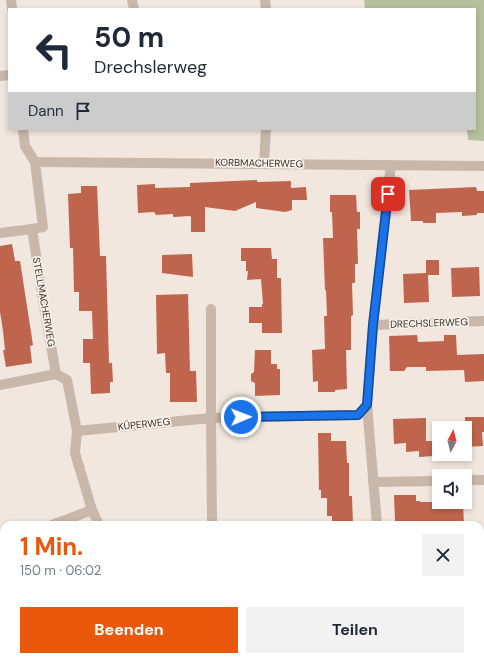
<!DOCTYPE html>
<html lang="de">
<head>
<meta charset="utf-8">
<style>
  body { margin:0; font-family:"DM Sans",sans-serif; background:#f2f2f3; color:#1f2937; height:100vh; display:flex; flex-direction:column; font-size:15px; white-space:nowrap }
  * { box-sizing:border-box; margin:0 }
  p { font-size:13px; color:#747a83 }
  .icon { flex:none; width:22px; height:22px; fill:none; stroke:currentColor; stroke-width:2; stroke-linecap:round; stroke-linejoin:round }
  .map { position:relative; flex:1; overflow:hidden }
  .sheet { position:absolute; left:0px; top:521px; width:484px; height:140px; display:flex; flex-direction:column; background:#fff; border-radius:12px 12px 0 0; box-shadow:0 2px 6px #0003 }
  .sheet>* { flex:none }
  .hud { position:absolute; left:8px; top:8px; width:468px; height:122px; border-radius:0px; box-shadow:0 2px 6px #0003; background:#fff; color:#1f2937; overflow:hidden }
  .needle { width:26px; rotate:7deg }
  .controls { position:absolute; left:432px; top:421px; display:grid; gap:8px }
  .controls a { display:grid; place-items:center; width:40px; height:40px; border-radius:0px; background:#fff; box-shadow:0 2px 6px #0003; font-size:20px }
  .pin { position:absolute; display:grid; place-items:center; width:34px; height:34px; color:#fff; margin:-17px; border-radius:8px; box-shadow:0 2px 6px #0006 }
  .me { position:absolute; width:44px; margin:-22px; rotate:89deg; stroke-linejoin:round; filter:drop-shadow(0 0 3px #0008) }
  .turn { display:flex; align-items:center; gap:14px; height:84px; padding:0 20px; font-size:18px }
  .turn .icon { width:52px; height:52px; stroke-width:2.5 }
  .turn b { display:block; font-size:28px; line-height:34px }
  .then { display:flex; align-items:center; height:38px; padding:0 20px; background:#0003; gap:8px; font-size:15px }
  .round { display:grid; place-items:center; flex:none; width:42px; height:42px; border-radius:0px; background:#f2f2f3 }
  .summary { display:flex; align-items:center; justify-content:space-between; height:68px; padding:0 20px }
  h1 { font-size:24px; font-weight:700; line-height:30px; color:#ea580c }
  .button { display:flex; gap:8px; margin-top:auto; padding:8px 20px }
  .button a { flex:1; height:46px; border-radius:0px; background:#ea580c; color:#fff; font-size:16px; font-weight:700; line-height:46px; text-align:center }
  .button a+a { background:#f2f2f3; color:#1f2937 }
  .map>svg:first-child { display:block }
</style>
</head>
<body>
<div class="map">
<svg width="484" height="661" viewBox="0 0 484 661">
  <rect width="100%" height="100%" fill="#f1e7de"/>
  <path fill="#b6c09f" d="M364,0H484V141L468,140L467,129H475V9H365Z"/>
  <g fill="#c0654d">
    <path d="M257,180V182L291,181V188L306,187L307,200H292V210L285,212L256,208V202L235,211L205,207V232H191V217L190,216L173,217V214L156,215L154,212L138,213L137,185L155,184V188L190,187V183Z"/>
    <path d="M81,186H97L100,256H106L109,363H112L113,382H110V393L91,394L90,363H83V339H93L92,311H79V292H74L73,248H70L68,194L81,193Z"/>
    <path d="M476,187L477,191H484V213H477V215L462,216V212L436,213V223H423V221H411L409,190Z"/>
    <path d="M330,195H356L357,212H360V229H357L358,264H355V283H352L353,315L351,316V350H346L347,389L335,390V392H318V381L313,382L312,350L325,349L324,316H327L326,290H325L323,238H333L332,212H330Z"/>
    <path d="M12,244L15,261H20L33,345L30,346L32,363L6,367L3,350H5L3,331L0,312V246Z"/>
    <path d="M241,248H271L272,259H277V278H281L282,333H262V323H249V307H262V304H263L261,279L247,280L248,271H246V261H241Z"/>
    <path d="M192,254L193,277L162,273V255Z"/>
    <path d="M426,260H439V275H428L429,302L404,303L403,274L426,273Z"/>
    <path d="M479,267L480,296L452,297L451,268Z"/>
    <path d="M188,294L190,371H196L197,402H170V373H166L165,353L157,354L156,295Z"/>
    <path d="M417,335L418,342L444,341V335H456L457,355L484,354V381L465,382L464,370L426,371V367H407L404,371H390L389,336Z"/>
    <path d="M255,350H271V364H277V369H280V395L255,396V383L251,381V374L254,372Z"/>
    <path d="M465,417H484V432H482L483,446L465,447Z"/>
    <path d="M426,418V441H433L434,456L419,457V451L406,452V443L394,444L393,419Z"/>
    <path d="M318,433H331V441H346L347,463H349V496H352L353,525H332V516H327V498H321V490H319Z"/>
    <path d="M394,495H416V501H420V502H463L464,525H420V521H395Z"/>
  </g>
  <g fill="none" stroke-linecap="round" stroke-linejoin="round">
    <g stroke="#c9b7aa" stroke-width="10">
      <path d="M11,0L12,9"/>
      <path d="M132,0L134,9"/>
      <path d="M265,0L266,9"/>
      <path d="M0,76L9,75"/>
      <path d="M23,129L25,146L35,162L43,227L32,229L43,300L56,374L67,380L77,431L75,453L92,510L99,525"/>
      <path d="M35,162L484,166"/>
      <path d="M264,163L266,129"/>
      <path d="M0,233L32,229"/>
      <path d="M211,309V418L358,415L367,405"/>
      <path d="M373,325L484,321"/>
      <path d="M0,385L56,374"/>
      <path d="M77,431L211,418L212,525"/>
      <path d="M465,480H483"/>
      <path d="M373,482L439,481"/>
      <path d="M52,525L92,510"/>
      <path d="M377,525L367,405L373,325L391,165"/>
      <path d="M0,545L4,543"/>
      <path d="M205,657L210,661"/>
      <path d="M102,661L106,657"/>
      <path d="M376,661L377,657"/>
    </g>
  </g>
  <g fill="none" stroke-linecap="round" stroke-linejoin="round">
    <g stroke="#114b97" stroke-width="10">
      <path id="route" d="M241,417L358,415L367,405L373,325L388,194"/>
    </g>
    <use href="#route" stroke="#1a73e8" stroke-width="7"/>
  </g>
  <g text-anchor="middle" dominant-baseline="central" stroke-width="3.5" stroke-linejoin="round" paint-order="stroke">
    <g font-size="10" fill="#372d29" stroke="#f9f2ea">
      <text transform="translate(259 163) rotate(1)">KORBMACHERWEG</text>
      <text transform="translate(44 302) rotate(80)">STELLMACHERWEG</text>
      <text transform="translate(429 323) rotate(-2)">DRECHSLERWEG</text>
      <text transform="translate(144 424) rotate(-6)">KÜPERWEG</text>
    </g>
  </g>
</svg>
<div class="controls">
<a><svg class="needle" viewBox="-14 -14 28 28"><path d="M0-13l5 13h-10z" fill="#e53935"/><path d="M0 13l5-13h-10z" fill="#747a83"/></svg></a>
<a><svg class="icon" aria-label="sound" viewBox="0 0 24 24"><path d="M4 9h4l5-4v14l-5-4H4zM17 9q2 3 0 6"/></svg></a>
</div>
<div class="pin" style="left:388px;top:194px;background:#d93025"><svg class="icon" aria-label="arrive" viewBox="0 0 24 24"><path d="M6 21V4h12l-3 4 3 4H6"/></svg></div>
<svg class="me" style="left:241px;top:417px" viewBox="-20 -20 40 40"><circle r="17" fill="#1a73e8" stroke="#fff" stroke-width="3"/><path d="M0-11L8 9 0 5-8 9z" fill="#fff"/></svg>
<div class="hud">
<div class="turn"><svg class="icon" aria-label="left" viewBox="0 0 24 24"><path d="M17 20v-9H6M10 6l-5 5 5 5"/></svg><div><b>50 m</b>Drechslerweg</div></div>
<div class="then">Dann<svg class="icon" aria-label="arrive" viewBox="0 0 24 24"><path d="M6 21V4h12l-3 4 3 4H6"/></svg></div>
</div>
<section class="sheet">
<div class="summary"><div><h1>1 Min.</h1><p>150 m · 06:02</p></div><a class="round"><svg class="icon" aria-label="close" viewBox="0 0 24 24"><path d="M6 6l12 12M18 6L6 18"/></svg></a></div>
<div class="button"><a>Beenden</a><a>Teilen</a></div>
</section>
</div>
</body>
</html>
